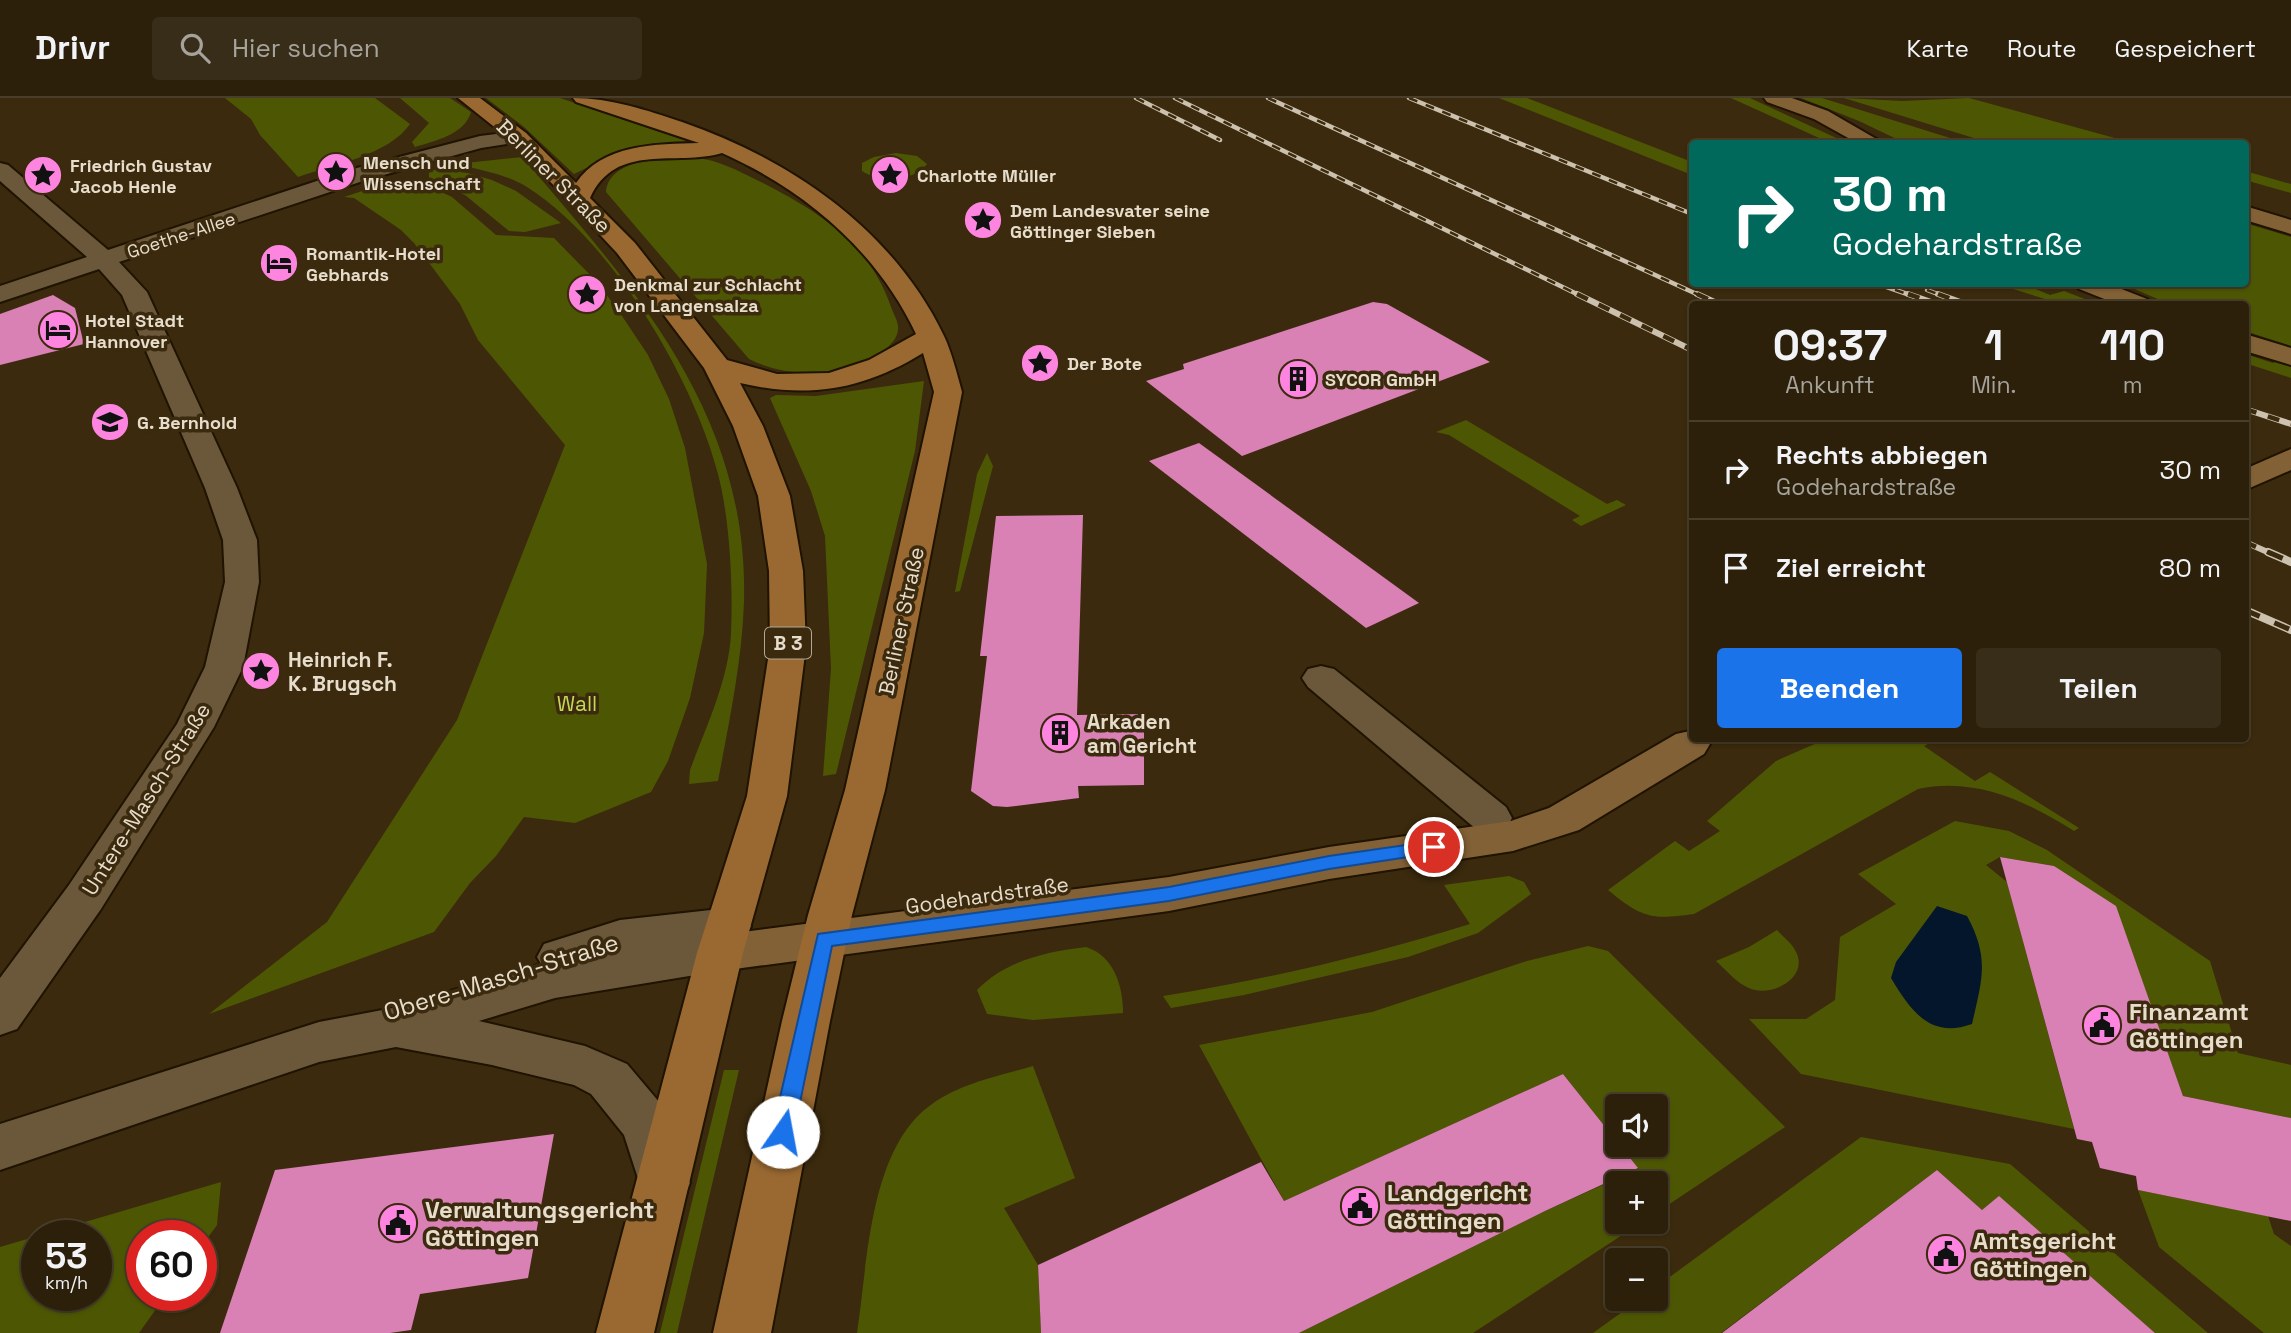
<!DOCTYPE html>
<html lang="de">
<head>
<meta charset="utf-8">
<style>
  body { margin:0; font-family:"Space Grotesk",sans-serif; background:#382d18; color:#f1f3f6; height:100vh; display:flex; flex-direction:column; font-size:26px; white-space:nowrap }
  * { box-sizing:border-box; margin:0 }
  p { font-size:23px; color:#a6a39c }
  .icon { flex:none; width:38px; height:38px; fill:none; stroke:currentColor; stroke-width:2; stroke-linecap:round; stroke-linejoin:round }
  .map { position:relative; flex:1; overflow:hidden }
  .sheet { position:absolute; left:1689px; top:203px; width:560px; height:441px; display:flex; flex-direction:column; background:#2c200a; border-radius:7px; box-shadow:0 2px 5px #0004,0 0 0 2px #483e2b }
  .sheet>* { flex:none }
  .guide { position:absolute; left:1689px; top:42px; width:560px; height:147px; border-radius:7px; box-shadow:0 2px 5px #0004,0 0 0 2px #483e2b; background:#00695c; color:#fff; overflow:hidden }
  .tools { position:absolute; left:1605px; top:996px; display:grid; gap:14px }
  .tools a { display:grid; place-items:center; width:63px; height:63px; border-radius:7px; background:#2c200a; box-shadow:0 2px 5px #0004,0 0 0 2px #483e2b; font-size:35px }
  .speed { position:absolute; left:21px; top:1122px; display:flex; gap:14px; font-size:35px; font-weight:700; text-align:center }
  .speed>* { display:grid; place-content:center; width:91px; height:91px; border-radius:50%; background:#2c200a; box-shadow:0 2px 5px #0004,0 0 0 2px #483e2b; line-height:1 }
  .speed small { font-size:18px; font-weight:400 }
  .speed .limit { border:10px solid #d22; background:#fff; color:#111 }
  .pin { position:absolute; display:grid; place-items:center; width:60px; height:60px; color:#fff; margin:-30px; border:4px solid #fff; border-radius:50%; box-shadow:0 2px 7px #0007 }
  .me { position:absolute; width:77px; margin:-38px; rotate:12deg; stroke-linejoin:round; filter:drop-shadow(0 0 5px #0008) }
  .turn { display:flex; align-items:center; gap:24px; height:147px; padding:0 28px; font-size:32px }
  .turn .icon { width:91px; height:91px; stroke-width:2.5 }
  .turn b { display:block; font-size:49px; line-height:60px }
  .eta { display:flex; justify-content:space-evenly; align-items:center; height:119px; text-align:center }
  .eta b { font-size:42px; font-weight:800; line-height:49px }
  .button { display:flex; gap:14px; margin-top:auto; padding:14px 28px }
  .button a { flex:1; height:80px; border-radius:7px; background:#1a73e8; color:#fff; font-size:28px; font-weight:800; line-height:80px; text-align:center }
  .button a+a { background:#382d18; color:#f1f3f6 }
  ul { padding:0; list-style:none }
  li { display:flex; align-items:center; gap:21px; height:98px; padding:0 28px; border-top:2px solid #483e2b }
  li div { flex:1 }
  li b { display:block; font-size:26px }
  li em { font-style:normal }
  header { display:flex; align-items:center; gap:42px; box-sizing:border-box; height:98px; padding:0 35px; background:#2c200a; border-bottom:2px solid #483e2b }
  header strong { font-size:33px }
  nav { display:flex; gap:38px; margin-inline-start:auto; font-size:24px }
  .search { width:490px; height:63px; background:#382d18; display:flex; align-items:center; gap:18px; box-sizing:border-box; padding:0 24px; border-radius:7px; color:#a6a39c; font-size:26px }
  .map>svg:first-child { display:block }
</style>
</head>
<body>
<header>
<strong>Drivr</strong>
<div class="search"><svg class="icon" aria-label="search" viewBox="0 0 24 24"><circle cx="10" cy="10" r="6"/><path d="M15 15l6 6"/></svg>Hier suchen</div>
<nav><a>Karte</a><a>Route</a><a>Gespeichert</a></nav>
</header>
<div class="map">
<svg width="2291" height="1235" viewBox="0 0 2291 1235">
  <rect width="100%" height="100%" fill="#3b2a0d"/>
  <g fill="#4d5703" fill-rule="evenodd">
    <path d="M225,0H375L410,26C389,57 332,67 298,79L260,37L251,21Z"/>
    <path d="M400,0H450L471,14C465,36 435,43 415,49L412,44L429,25Z"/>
    <path d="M486,0H560L687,43L605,61L574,76L524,29Z"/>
    <path d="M1499,0H1527L1692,64V77Z"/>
    <path d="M1731,0H1750L1847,45H1830Z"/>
    <path d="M1801,0H1822L1966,45H1905L1859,23Z"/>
    <path d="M1844,0L1902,3L1969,0L2133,45H1990Z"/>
    <path d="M896,55L917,58L927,66C915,84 878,84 862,73V65L874,59Z"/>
    <path d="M522,59C636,192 749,317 744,504C742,564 729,624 718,683L689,686L690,672C706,629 729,581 731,535C733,487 730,422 718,376C693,280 612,143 527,89C506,76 480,72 456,66Z"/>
    <path d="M687,59C716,60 736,72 761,84C818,113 870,146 891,209C893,215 898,223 898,229C899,240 889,249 881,254C844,279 788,281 749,261L606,94C609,61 662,60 687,59Z"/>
    <path d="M447,69L492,82L516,93L561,125L525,134L509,133L465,97L429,81V73Z"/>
    <path d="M2245,73L2291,86V95L2245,82Z"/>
    <path d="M399,81L425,86L452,99L496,137L554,140L598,185L622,218L648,257L669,301L685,350L707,466L704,535L690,600L668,663L651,694L575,725L524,719L496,758L470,785L434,834L209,916L327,824L457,622L565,347L478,242L460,206L414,145L401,132L354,100L344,99Z"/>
    <path d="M2245,125L2291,139V248L2245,233V206H2169L2123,186H2245Z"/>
    <path d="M1997,186H2024L2050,197L2064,193L2098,206H2061Z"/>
    <path d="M2291,255V280L2245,265V256L2273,265Z"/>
    <path d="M924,283L915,353L836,676L823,678L831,571L825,438L811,393L770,300L776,297L816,298Z"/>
    <path d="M1466,322L1607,406L1617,402L1626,407L1581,428L1572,422L1580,418L1449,337L1436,334Z"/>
    <path d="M987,355L993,368L960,493L955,494L977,376Z"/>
    <path d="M1826,641H1938L1924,648L1975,683L1990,674L2079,730L2074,733C2026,703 1976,679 1918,691L1694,816C1651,822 1642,820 1608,792L1675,743L1689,753L1720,733L1707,723L1776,663Z"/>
    <path d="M1955,723L2009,733L2047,752L2210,863L2238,955L2291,967V1020L2183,998L2132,856L2054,768L2000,759L1986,767L2007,784L2074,1031L1801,976L1749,921H1806L1835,902L1840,839L1896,806L1858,776Z"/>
    <path d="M1509,778L1524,784L1531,796L1478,835L1408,859L1244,897L1171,910L1163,898C1266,882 1370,857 1470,826L1444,787Z"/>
    <path d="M1777,832C1782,838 1791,844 1795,852C1810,877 1777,897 1755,892C1740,889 1727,873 1716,863L1749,849Z"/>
    <path d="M1588,848L1608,853L1785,1029L1656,1115V1085H1617V1124H1642L1473,1235H1299L1545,1113L1638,1071L1619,1047L1656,1046V1008H1617V1044L1563,976L1284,1103L1199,947L1372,914L1527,863Z"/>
    <path d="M1086,849C1114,858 1123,888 1123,915L1033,922L987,916L977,892C1006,862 1046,854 1086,849Z"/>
    <path d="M1033,968L1075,1080L1004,1110L1038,1167L1041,1235H857C868,1164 869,1050 932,1006C961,985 999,978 1033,968Z"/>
    <path d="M724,972H739L677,1235H660Z"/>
    <path d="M1861,1039L2010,1066L2208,1235H2155L1999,1099L1982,1112L1937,1072L1721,1235H1593L1640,1201L1656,1200V1189Z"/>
    <path d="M221,1084L217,1127L201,1149V1138H142V1197H166L139,1235H0V1149ZM37,1138H96V1197H37Z"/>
    <path d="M2138,1092L2268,1118L2274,1136L2291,1148V1235H2264L2159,1149Z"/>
  </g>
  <path fill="#03162b" d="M1937,808L1967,818C1990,860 1982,882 1972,926C1930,941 1911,913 1891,880L1896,864Z"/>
  <g fill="#d980b5">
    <path d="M53,197L75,210L84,246L0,267V216Z"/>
    <path d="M1373,204L1387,206L1490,264L1242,358L1146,283L1184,271L1183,266Z"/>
    <path d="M1199,345L1419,505L1366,530L1149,363Z"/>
    <path d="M1083,417L1077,617L1144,616V687L1078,688L1079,700L1007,709L993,708L971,693L987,558H980L996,418Z"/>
    <path d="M2000,759L2054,768L2116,808L2183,998L2291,1020V1123L2138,1092L2136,1078L2100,1070L2092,1044L2077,1041Z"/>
    <path d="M1563,976L1638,1070L1545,1113L1299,1235H1041L1038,1167L1261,1064L1284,1103Z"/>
    <path d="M554,1036L528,1180L420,1196L411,1232L390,1235H220L275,1072Z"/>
    <path d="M1937,1072L1982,1112L1999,1098L2155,1235H1722Z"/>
  </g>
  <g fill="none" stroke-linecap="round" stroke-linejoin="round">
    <g stroke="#1f1301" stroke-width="4">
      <g id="street">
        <path d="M519,33L526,35L529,39L526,43L481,50L369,81L119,164L147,194L237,390L257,442L259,484L243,569L214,629L101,811L17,931L0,937V880L69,787L177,626L205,569L225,484L223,442L205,390L122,197L99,171L0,204V188L87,159L0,83V65L8,67L108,152L353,71L480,38Z"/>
        <path d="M1321,568L1334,571L1506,709L1512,720L1506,731L1491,735L1476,731L1308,589L1302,580L1308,571Z"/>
        <path d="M729,810L745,816L751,828L745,840L737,843L743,855L736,868L720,873L555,900L479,923L585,948L627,966L665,1011L690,1085L683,1102L664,1109L645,1102L624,1037L591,996L574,987L492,967L396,949L319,964L0,1072V1026L319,924L393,910L541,866L537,859L544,846L620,822Z"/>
      </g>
    </g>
    <g stroke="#1f1301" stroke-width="4">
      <g id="secondary">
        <path d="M1764,0H1792L1828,13L1885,46H1859L1814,21L1767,4Z"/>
        <path d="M2245,108L2291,122V136L2245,122Z"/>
        <path d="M2075,186H2109L2147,201L2151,206H2117L2079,191Z"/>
        <path d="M2245,236L2291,250V267L2245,253Z"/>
        <path d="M2291,351V372L2245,392V371Z"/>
        <path d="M1690,633L1692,640H1706L1710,646L1704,656L1579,732L1513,753L1329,781L1169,813L720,873L704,868L697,855L704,842L720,837L1169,779L1329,749L1511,723L1549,710L1676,636Z"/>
      </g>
    </g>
    <g stroke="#1f1301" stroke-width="4">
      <path id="primary" d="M458,0H480L526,35L576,85C602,46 657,46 699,45L576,4L573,0C611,0 646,12 682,24C792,62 893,132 944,238C952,255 957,276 962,294L885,692L852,817L830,923L771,1235H713L782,923L808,817L845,692L934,294L923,255C863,292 808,301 740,285L763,328L790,398L803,473L806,548L787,698L743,855L654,1235H596L697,855L747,698L770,548L769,473L758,398L733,328L704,270L617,155L512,43ZM722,55C805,92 877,153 916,236L869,262L829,275L777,276L727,262L635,145L590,100C616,43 676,69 722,55Z"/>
    </g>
    <use href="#street" fill="#6b583b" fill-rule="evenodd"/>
    <use href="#secondary" fill="#836136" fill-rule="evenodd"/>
    <use href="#primary" fill="#9a6932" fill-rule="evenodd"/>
    <g stroke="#ccc1ae" stroke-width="4.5">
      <g id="rail-far2">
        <path d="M1136,0L1220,42"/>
        <path d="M1175,0L1581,198"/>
        <path d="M1268,0L1701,198"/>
        <path d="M1409,0L1692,116"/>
        <path d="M1878,186L1913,198"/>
        <path d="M1927,192L1943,198"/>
      </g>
    </g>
    <g stroke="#ccc1ae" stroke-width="6">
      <g id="rail-far1">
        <path d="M1577,196L1692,252"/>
        <path d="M1697,196L1719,206"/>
        <path d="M1908,196L1937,206"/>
        <path d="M1938,196L1966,206"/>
        <path d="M2245,311L2291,326"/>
        <path d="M2245,444L2272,456"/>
      </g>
    </g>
    <g stroke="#ccc1ae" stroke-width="8">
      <g id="rail">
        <path d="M2268,454L2291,464"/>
        <path d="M2245,512L2291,532"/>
      </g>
    </g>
    <use href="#rail-far2" stroke="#3b2a0d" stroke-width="2.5" stroke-dasharray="9" stroke-linecap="butt"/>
    <use href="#rail-far1" stroke="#3b2a0d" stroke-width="4.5" stroke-dasharray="12" stroke-linecap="butt"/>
    <use href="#rail" stroke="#3b2a0d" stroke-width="5" stroke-dasharray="16" stroke-linecap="butt"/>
  </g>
  <path fill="#1a73e8" stroke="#114b97" stroke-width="2" d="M1434,743L1441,745L1443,749L1441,754L1329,771L1169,803L832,848L794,1034L790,1041L783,1044L775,1041L772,1034L818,836L1169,789L1329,758Z"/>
  <defs>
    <g id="sight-disc" transform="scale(2.0125)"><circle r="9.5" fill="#fe85df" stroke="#3b2a0d"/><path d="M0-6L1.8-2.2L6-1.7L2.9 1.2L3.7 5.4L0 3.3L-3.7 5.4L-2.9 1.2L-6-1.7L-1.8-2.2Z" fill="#111"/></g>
    <g id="hotel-disc" transform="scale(2.0125)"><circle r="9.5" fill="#fe85df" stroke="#3b2a0d"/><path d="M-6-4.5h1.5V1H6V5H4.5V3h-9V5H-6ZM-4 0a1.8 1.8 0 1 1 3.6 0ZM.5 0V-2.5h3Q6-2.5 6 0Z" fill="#111"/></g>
    <g id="building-disc" transform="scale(2.0125)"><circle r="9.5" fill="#fe85df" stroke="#3b2a0d"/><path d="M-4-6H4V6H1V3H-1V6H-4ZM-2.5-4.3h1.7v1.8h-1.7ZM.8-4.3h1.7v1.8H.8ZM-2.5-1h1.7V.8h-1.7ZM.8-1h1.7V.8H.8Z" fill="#111"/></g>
    <g id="university-disc" transform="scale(2.0125)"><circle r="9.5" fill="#fe85df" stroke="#3b2a0d"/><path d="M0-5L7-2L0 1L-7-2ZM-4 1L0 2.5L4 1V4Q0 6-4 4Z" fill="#111"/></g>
    <g id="civic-disc" transform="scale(2.0125)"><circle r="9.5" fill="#fe85df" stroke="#3b2a0d"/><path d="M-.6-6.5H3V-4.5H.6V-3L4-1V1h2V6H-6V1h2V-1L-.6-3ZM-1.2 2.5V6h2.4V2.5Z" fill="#111"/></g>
  </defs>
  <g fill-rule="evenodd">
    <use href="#sight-disc" x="336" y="74"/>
    <use href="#sight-disc" x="43" y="77"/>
    <use href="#sight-disc" x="890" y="77"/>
    <use href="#sight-disc" x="983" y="122"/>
    <use href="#hotel-disc" x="279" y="165"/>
    <use href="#sight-disc" x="587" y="196"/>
    <use href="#hotel-disc" x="58" y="232"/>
    <use href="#sight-disc" x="1040" y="265"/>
    <use href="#building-disc" x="1298" y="281"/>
    <use href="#university-disc" x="110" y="324"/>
    <use href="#sight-disc" x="261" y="573"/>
    <use href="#building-disc" x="1060" y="635"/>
    <use href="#civic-disc" x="2102" y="927"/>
    <use href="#civic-disc" x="1360" y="1108"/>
    <use href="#civic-disc" x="398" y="1125"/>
    <use href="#civic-disc" x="1946" y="1156"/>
  </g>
  <g text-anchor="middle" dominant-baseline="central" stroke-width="7" stroke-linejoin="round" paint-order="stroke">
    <g font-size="18" font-weight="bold" fill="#e7ddcc" stroke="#3b2a0d" text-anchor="start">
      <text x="363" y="64">Mensch und<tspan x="363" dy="21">Wissenschaft</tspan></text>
      <text x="70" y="67">Friedrich Gustav<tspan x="70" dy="21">Jacob Henle</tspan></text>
      <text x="917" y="77">Charlotte Müller</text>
      <text x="1010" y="112">Dem Landesvater seine<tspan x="1010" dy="21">Göttinger Sieben</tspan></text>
      <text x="306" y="155">Romantik-Hotel<tspan x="306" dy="21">Gebhards</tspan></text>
      <text x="614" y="186">Denkmal zur Schlacht<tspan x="614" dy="21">von Langensalza</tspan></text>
      <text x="85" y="222">Hotel Stadt<tspan x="85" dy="21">Hannover</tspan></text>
      <text x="1067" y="265">Der Bote</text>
      <text x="1325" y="281">SYCOR GmbH</text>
      <text x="137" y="324">G. Bernhold</text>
    </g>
    <g font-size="18" fill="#e7ddcc" stroke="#3b2a0d">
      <text transform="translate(181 137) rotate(-18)">Goethe-Allee</text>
    </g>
    <rect fill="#3b2a0d" stroke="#b3a793" stroke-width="2" x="765" y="529.5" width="46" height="31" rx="5"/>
    <g font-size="19" font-weight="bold" fill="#e7ddcc">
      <text x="788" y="545">B 3</text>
    </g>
    <g font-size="21" fill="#e7ddcc" stroke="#3b2a0d">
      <text transform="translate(554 78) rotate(45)">Berliner Straße</text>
      <text transform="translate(901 523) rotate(-78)">Berliner Straße</text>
      <text transform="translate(146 701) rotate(-58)">Untere-Masch-Straße</text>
      <text transform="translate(987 797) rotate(-8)">Godehardstraße</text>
    </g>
    <g font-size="21" font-weight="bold" fill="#e7ddcc" stroke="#3b2a0d" text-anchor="start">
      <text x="288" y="561">Heinrich F.<tspan x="288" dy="24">K. Brugsch</tspan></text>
      <text x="1087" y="623">Arkaden<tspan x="1087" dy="24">am Gericht</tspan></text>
    </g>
    <g font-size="21" fill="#c3d854" stroke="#3b2a0d">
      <text x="577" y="605">Wall</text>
    </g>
    <g font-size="24" fill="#e7ddcc" stroke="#3b2a0d">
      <text transform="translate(501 879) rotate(-17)">Obere-Masch-Straße</text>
    </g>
    <g font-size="24" font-weight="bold" fill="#e7ddcc" stroke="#3b2a0d" text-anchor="start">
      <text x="2129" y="913">Finanzamt<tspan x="2129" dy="28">Göttingen</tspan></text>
      <text x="1387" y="1094">Landgericht<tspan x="1387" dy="28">Göttingen</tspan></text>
      <text x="425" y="1111">Verwaltungsgericht<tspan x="425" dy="28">Göttingen</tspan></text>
      <text x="1973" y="1142">Amtsgericht<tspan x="1973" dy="28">Göttingen</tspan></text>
    </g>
  </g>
</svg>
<div class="tools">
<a><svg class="icon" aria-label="sound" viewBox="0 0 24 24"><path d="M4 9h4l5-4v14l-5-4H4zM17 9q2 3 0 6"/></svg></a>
<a>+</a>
<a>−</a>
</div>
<div class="speed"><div>53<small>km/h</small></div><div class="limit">60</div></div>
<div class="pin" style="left:1434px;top:749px;background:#d93025"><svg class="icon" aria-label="arrive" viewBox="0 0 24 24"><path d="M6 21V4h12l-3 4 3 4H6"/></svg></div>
<svg class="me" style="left:783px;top:1034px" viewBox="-20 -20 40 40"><circle r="19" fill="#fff"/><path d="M0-13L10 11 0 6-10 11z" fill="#1a73e8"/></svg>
<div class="guide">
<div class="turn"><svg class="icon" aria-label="right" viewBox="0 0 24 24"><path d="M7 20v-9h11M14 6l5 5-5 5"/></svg><div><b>30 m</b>Godehardstraße</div></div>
</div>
<section class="sheet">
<div class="eta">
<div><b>09:37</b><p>Ankunft</p></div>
<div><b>1</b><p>Min.</p></div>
<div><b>110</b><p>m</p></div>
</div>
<ul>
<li><svg class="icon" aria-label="right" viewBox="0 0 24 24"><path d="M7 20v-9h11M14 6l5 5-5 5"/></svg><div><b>Rechts abbiegen</b><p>Godehardstraße</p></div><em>30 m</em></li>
<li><svg class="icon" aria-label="arrive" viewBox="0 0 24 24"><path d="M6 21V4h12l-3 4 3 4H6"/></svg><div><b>Ziel erreicht</b></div><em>80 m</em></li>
</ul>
<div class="button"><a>Beenden</a><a>Teilen</a></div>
</section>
</div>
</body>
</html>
